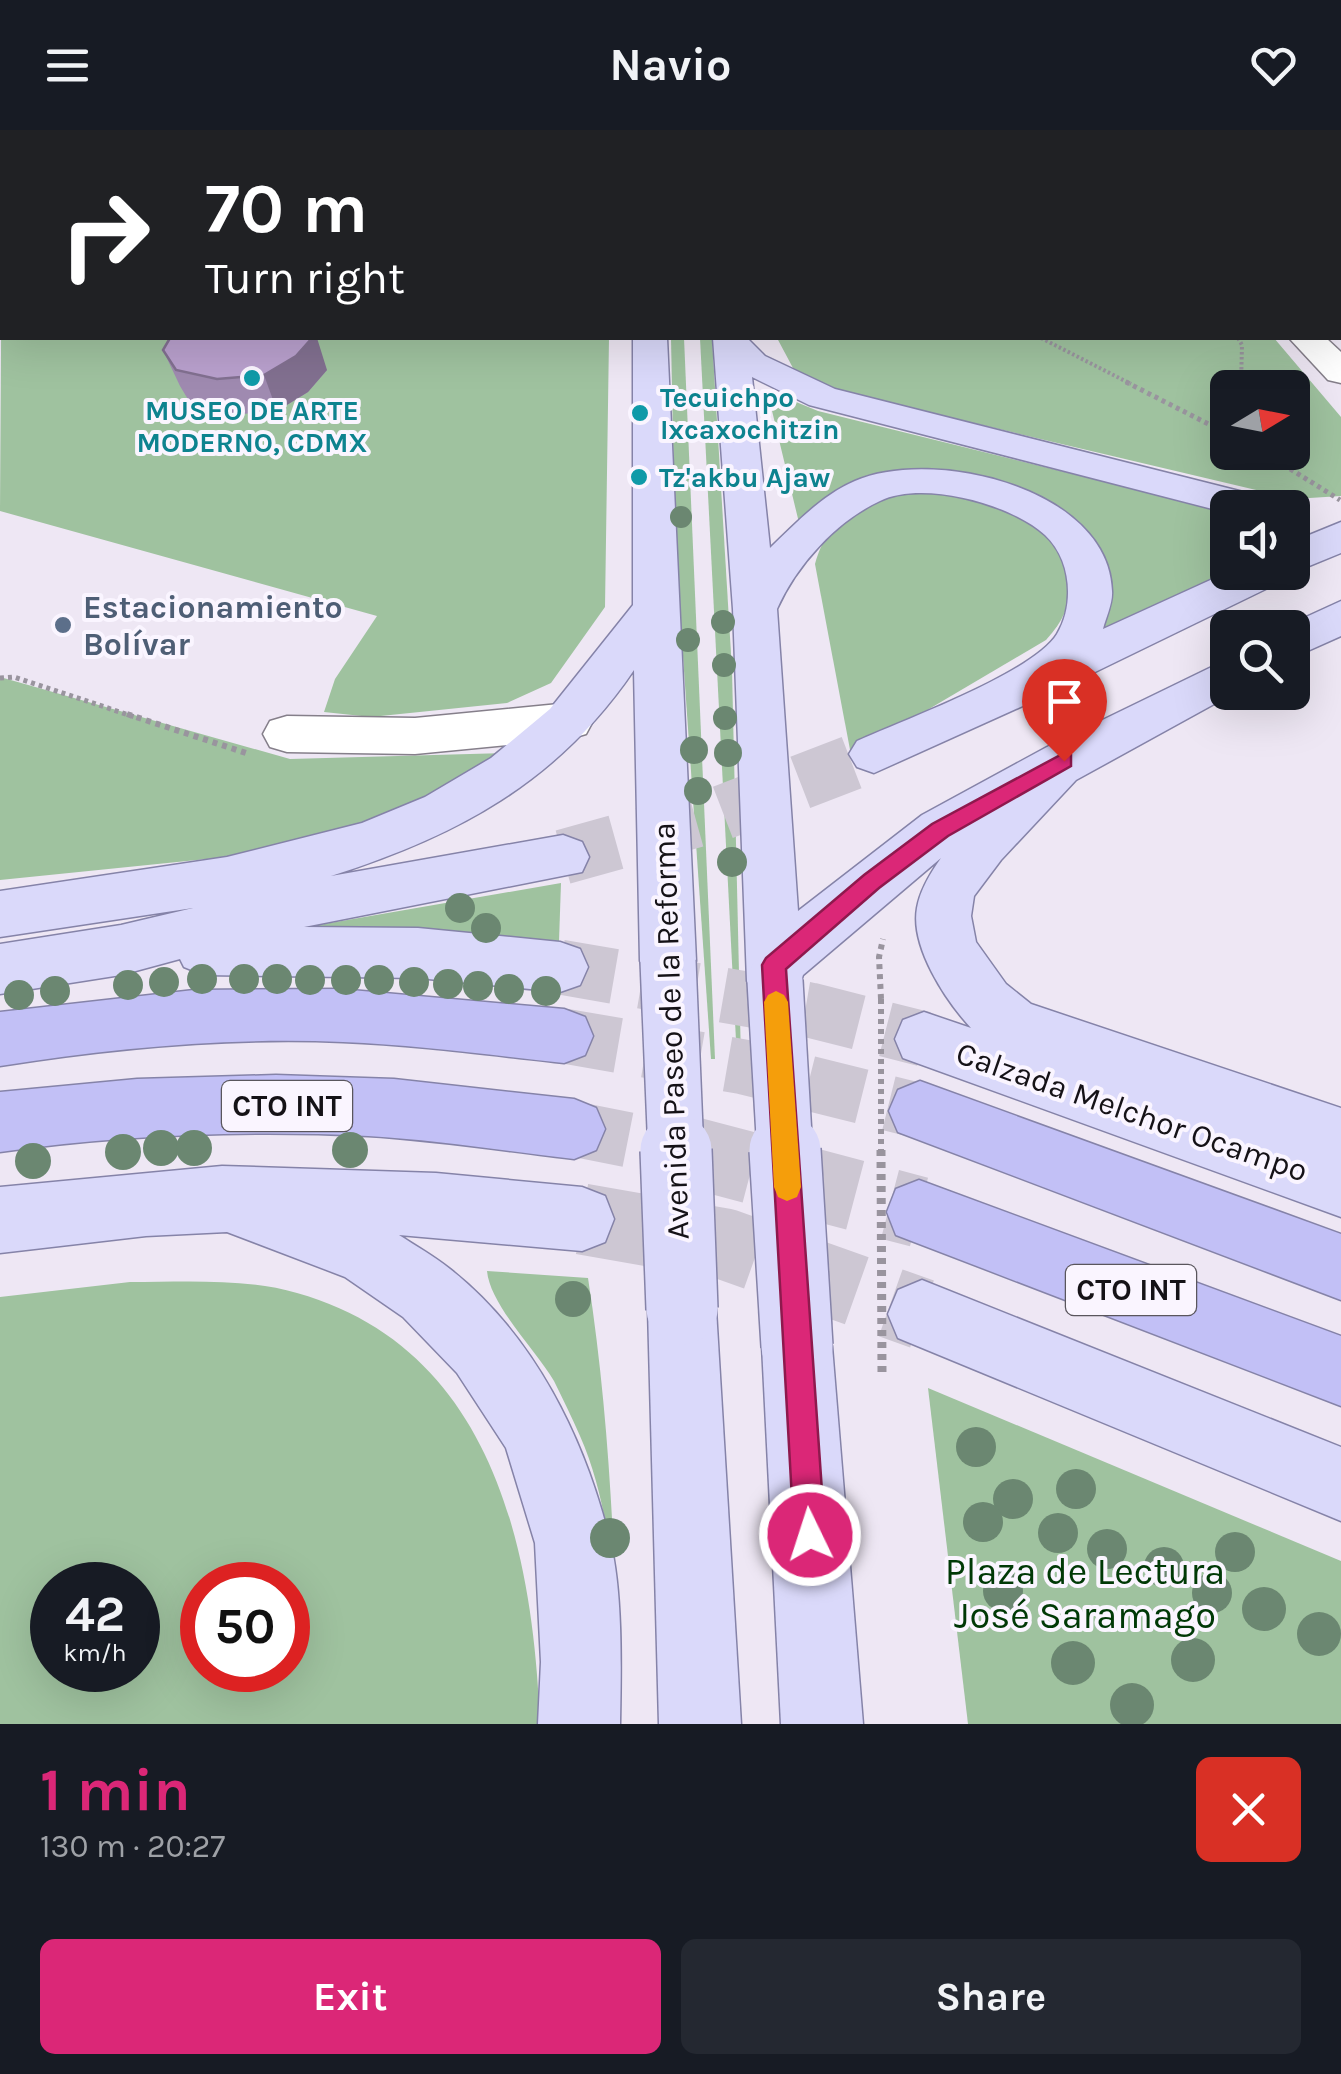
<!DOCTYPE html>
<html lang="en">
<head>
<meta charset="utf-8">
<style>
  body { margin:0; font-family:Karla,sans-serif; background:#242831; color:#f1f3f6; height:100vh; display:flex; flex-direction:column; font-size:38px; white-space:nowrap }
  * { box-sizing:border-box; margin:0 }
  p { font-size:32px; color:#9ea1a6 }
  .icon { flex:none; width:55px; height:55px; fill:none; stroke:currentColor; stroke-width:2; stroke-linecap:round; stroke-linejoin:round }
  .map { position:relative; height:1594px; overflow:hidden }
  .sheet { display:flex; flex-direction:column; background:#171b24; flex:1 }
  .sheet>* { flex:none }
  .hud { position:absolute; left:0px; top:0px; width:1342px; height:210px; box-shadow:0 10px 40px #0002; background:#202124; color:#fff; overflow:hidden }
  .needle { width:65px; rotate:80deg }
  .fabs { position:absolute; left:1210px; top:240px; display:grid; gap:20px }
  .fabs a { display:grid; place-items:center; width:100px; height:100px; border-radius:15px; background:#171b24; box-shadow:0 10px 40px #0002; font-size:50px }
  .speed { position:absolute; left:30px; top:1432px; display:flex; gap:20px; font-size:50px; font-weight:700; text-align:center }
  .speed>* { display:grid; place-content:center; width:130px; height:130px; border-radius:50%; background:#171b24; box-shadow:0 10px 40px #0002; line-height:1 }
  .speed small { font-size:25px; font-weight:400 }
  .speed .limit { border:15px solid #d22; background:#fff; color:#111 }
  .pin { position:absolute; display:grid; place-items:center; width:85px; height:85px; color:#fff; margin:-102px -42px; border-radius:50% 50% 50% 0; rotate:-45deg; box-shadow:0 0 10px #0007 }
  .pin .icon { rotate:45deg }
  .me { position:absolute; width:110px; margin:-55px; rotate:356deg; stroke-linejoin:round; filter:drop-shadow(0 0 8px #0008) }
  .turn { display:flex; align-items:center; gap:35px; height:210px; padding:0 40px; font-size:45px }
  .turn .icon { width:130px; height:130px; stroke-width:2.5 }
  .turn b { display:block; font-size:70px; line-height:85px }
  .round { display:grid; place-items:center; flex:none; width:105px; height:105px; border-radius:15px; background:#242831 }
  .headline { display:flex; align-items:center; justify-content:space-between; height:170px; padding:0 40px }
  h1 { font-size:60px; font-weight:700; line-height:75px; color:#db2777 }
  .cta { display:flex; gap:20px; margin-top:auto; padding:20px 40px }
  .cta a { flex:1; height:115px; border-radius:15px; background:#db2777; color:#fff; font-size:40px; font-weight:700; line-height:115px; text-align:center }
  .cta a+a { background:#242831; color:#f1f3f6 }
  header { display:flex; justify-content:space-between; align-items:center; height:130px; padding:0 40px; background:#171b24; font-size:45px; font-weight:700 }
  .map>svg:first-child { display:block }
</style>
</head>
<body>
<header><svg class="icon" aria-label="menu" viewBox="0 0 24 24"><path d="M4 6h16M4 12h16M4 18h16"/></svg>Navio<svg class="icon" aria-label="heart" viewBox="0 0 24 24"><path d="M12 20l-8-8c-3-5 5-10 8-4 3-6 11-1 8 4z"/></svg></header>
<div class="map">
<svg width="1341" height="1594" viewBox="0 0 1341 1594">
  <rect width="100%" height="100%" fill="#eee7f4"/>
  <g fill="#9fc29f" fill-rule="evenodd">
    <path d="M2,61V208H609L605,477L551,553L507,573L371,587L324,582L335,549L377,486L0,381Z"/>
    <path d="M671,208H684L715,929H711L675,411Z"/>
    <path d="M700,208H712L732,540L741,930H737Z"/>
    <path d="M777,208H1274L1341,287V366L1294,369L817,256L793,238ZM1228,258H1292V322H1228Z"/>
    <path d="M767,260L818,281L1227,382L1228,442L1103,504L1109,469L1104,435L959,343L800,397Z"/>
    <path d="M914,362C937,362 960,363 983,370C1049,391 1104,448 1046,510L851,625L815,434C827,386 868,369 914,362Z"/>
    <path d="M0,547L290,629L506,623L448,656L371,690L266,723L0,750Z"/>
    <path d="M561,753L559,811L307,797Z"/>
    <path d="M487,1141L588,1148C610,1289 615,1428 619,1570C615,1483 616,1388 580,1306C572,1288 563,1269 554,1251C536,1220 490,1175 487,1141Z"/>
    <path d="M130,1152C185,1152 245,1148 297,1163C492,1218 533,1418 540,1594H0V1167ZM52,1455H138V1540H52ZM202,1455H288V1540H202Z"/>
    <path d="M928,1258L1341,1431V1594H968Z"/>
  </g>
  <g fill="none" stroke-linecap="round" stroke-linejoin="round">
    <g stroke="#cdc7d3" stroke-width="55" stroke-dasharray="55 28" stroke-linecap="butt">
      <path d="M563,727L721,683L874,624"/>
      <path d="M560,837L810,880L924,909"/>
    </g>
    <path stroke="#cdc7d3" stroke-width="71" stroke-dasharray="71 36" stroke-linecap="butt" d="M582,1089L725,1114L922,1184"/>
    <g stroke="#cdc7d3" stroke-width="55" stroke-dasharray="55 28" stroke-linecap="butt">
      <path d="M564,906L744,937L920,981"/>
      <path d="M574,999L695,1023"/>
    </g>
    <path stroke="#cdc7d3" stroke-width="71" stroke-dasharray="71 36" stroke-linecap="butt" d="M683,1020L919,1082"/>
    <g stroke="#857f8a" stroke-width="3">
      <g id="minor">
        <path d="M363,0H450L362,2Z"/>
        <path d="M2,43V61L0,62V44Z"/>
        <rect x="1340" y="158" width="1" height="21"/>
        <path d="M1289,208H1326L1341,222V253L1328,250Z"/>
        <path d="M569,573L586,578L593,591L586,604L569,609L415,624L287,622L270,617L263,604L270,591L287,586L415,588Z"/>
      </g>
    </g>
    <g stroke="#8583a8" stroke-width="3">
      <g id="major">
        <rect x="634" y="0" width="28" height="2"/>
        <rect x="700" y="0" width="28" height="2"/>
        <path d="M633,208H667L696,831L688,849L668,856L648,849L640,831L634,540C558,652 457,706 331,746L563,705L582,712L589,727L582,742L304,797L418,798L560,812L580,819L588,837L580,855L560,862L418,848L204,845L184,837L180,829L121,845L0,864V814L121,795L193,778L0,807V761L227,727L362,693L425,667L491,628L550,579L633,475Z"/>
        <path d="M713,208H747L765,226L835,259L1271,369L1277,378H1228V383L809,275L752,247L770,418C795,394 822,365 855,351C933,317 1109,358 1112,461C1113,473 1106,487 1103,499L1228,442H1286L1280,452L1056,561L874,643L857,637L849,624L857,611C903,590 1033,543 1057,504C1075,474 1071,429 1045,405C1011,374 923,350 880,371C836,391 796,436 777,479L798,781L922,685L1047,617L1228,529V562H1236L1076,650L1001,730L974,766L971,786L976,812L1006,854L1031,874L1341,978V1087L903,928L895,909L903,890L924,882L971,898C946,871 910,817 917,778C920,760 931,742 941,728L803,845L795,869L775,876L755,869L747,851L733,479Z"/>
        <path d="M1341,392V423L1292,443L1290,442L1292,412Z"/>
        <path d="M1341,471V506L1292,528V498H1282Z"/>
        <path d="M222,1036L436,1043L582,1057L605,1066L614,1089L605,1112L582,1121L399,1105C416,1116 434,1126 450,1139C534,1205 585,1309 610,1411C623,1461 621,1542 620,1594H538L541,1532L535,1413L506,1318L457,1243L403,1187L345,1147L227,1102L146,1106L0,1123V1057Z"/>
        <path d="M682,1145L706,1155L716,1179L741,1594H659L648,1179L658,1155Z"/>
        <path d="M922,1150L1341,1317V1391L898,1208L888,1184L898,1160Z"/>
        <path d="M797,1181L822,1191L832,1216L863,1594H781L762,1216L772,1191Z"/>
      </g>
    </g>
    <g stroke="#8583a8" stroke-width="3">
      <g id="highway">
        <path d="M340,859L564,879L585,887L593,906L585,925L564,933C490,925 417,915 343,912C228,907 113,918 0,936V882L194,860Z"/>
        <path d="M276,945L394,949L574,969L596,978L605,999L596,1020L574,1029C505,1021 437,1010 368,1006C245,1000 122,1005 0,1022V962L137,949Z"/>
        <path d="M920,951L1341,1104V1170L898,1002L889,981L898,960Z"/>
        <path d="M919,1050L1341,1206V1276L896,1105L887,1082L896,1059Z"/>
      </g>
    </g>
    <g stroke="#99949e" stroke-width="4" stroke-dasharray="2.5 2.5" stroke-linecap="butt">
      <path d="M209,2L235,0"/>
      <path d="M1041,208L1131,254"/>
      <path d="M1238,208L1242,215L1241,254"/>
    </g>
    <g stroke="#99949e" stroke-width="5" stroke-dasharray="4 4" stroke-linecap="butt">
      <path d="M1126,252L1228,304"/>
      <path d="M1241,258V252"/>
      <path d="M1218,299L1228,291"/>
      <path d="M1263,322L1340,370"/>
      <path d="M0,548L14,547L135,587"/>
      <path d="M1254,576L1281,562"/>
    </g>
    <g stroke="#99949e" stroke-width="6" stroke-dasharray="5 5" stroke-linecap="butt">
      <path d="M127,584L246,623"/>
      <path d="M881,869L879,827L883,809"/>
    </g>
    <use href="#minor" fill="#fff" fill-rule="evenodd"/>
    <use href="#major" fill="#dad9fa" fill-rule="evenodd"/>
    <use href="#highway" fill="#c2c0f6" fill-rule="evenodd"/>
    <g stroke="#8583a8" stroke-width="58" stroke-linecap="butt">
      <g id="major-bridge-far1">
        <path d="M668,831L676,1023"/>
        <path d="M775,851L785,1023"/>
      </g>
    </g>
    <g stroke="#8583a8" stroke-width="74" stroke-linecap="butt">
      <g id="major-bridge">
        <path d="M676,1020L682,1179"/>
        <path d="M785,1020L797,1216"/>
      </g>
    </g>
    <path stroke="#99949e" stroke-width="6" stroke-dasharray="5 5" stroke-linecap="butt" d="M881,869V1023"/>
    <path stroke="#99949e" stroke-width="9" stroke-dasharray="6 6" stroke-linecap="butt" d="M881,1020L882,1243"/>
    <use href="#major-bridge-far1" stroke="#dad9fa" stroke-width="55"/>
    <use href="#major-bridge" stroke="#dad9fa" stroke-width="71"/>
  </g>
  <g fill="#6b8771">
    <circle cx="681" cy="387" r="11"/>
    <circle cx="723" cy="492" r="12"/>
    <circle cx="688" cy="510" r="12"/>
    <circle cx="724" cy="535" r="12"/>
    <circle cx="725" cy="588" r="12"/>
    <circle cx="694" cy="620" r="14"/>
    <circle cx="728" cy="623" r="14"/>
    <circle cx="698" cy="661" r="14"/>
    <circle cx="732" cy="732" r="15"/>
    <circle cx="460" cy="778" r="15"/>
    <circle cx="486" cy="798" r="15"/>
    <circle cx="202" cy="849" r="15"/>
    <circle cx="244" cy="849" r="15"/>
    <circle cx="277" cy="849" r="15"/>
    <circle cx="310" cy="850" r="15"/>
    <circle cx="346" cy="850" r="15"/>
    <circle cx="379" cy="850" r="15"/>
    <circle cx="164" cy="852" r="15"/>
    <circle cx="414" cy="852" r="15"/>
    <circle cx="448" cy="854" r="15"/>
    <circle cx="128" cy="855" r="15"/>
    <circle cx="478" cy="856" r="15"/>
    <circle cx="509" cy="859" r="15"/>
    <circle cx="55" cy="861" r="15"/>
    <circle cx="546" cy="861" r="15"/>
    <circle cx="19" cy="865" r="15"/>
    <circle cx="161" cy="1018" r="18"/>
    <circle cx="194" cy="1018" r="18"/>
    <circle cx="350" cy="1020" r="18"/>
    <circle cx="123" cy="1022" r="18"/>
    <circle cx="33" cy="1031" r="18"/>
    <circle cx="573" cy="1169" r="18"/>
    <circle cx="976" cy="1317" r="20"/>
    <circle cx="1076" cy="1359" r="20"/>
    <circle cx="1013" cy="1369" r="20"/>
    <circle cx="983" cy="1392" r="20"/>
    <circle cx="1058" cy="1403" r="20"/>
    <circle cx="610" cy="1408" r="20"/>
    <circle cx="1107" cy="1419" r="20"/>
    <circle cx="1235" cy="1422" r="20"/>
    <circle cx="1164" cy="1437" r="20"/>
    <circle cx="1003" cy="1461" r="20"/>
    <circle cx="1212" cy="1463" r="20"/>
    <circle cx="1264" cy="1479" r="22"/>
    <circle cx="1319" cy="1504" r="22"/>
    <circle cx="1193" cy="1530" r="22"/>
    <circle cx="1073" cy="1533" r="22"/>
    <circle cx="1132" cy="1575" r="22"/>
  </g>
  <path fill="#9f8ab0" d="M163,220L327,240L308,262L277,281L232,285L192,276L180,256Z"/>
  <path fill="#827090" d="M312,208H317L327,240L308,262L277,281L264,245Z"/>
  <g fill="#b9a0cd" stroke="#827090" stroke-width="2.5">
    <path d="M315,0H360L365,2H307Z"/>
    <path d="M170,208H312L296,226L264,245L217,249L176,240L163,220Z"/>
  </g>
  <path fill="#db2777" stroke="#8e194d" stroke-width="2.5" d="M1064,623L1071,625V636L948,706L879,758L786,839L825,1405L821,1416L810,1421L798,1416L794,1405L762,835L766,828L864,745L932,694Z"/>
  <path fill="#f59e0b" d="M776,861L784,865L788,872L801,1057L797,1067L787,1071L778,1067L774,1057L764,872L768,865Z"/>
  <g fill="#0f9aa8" stroke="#faf5ff" stroke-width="4">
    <circle cx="252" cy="248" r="10"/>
    <circle cx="640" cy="283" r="10"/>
    <circle cx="639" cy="347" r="10"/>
  </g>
  <circle fill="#5c6f8a" stroke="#faf5ff" stroke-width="4" cx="63" cy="495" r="10"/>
  <g text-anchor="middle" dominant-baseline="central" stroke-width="8" stroke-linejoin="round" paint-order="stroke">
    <g font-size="28" font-weight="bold" fill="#0d838f" stroke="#faf5ff" text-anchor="start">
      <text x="660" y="267">Tecuichpo<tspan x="660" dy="32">Ixcaxochitzin</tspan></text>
      <text x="252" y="280" text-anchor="middle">MUSEO DE ARTE<tspan x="252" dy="32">MODERNO, CDMX</tspan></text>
      <text x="659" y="347">Tz'akbu Ajaw</text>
    </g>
    <g fill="#faf5ff" stroke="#5a565d" stroke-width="2.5">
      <rect x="222" y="951" width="130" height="50" rx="8"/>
      <rect x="1066" y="1135" width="130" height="50" rx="8"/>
    </g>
    <g font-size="30" font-weight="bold" fill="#151217">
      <text x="287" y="976">CTO INT</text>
      <text x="1131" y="1160">CTO INT</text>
    </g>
    <g font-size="32" font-weight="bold" fill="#4e5e75" stroke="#faf5ff" text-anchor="start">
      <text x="83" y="477">Estacionamiento<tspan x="83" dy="37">Bolívar</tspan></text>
    </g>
    <g font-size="32" fill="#151217" stroke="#faf5ff">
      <text transform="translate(671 901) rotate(-92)">Avenida Paseo de la Reforma</text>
      <text transform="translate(1132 982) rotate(19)">Calzada Melchor Ocampo</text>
    </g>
    <g font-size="38" fill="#003906" stroke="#faf5ff">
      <text x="1085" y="1441">Plaza de Lectura<tspan x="1085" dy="44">José Saramago</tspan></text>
    </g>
  </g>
</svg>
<div class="fabs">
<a><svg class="needle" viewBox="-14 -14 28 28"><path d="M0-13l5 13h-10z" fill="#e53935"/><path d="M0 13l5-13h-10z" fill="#9ea1a6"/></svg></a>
<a><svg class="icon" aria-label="sound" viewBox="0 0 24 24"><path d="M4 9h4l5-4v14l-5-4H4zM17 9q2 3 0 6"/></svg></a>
<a><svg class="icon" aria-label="search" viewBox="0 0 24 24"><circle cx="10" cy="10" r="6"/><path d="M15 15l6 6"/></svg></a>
</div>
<div class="speed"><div>42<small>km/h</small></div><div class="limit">50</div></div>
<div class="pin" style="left:1064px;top:631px;background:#d93025"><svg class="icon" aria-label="arrive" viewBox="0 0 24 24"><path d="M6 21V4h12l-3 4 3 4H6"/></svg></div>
<svg class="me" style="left:810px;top:1405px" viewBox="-20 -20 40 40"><circle r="17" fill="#db2777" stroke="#fff" stroke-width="3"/><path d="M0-11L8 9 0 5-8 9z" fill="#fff"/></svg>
<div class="hud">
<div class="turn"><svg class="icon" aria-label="right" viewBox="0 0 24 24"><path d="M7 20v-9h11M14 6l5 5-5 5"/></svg><div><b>70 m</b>Turn right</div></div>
</div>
</div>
<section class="sheet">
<div class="headline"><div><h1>1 min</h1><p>130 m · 20:27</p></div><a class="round" style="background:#d93025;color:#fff"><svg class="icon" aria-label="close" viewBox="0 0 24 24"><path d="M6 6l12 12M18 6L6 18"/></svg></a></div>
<div class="cta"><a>Exit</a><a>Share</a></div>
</section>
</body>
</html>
